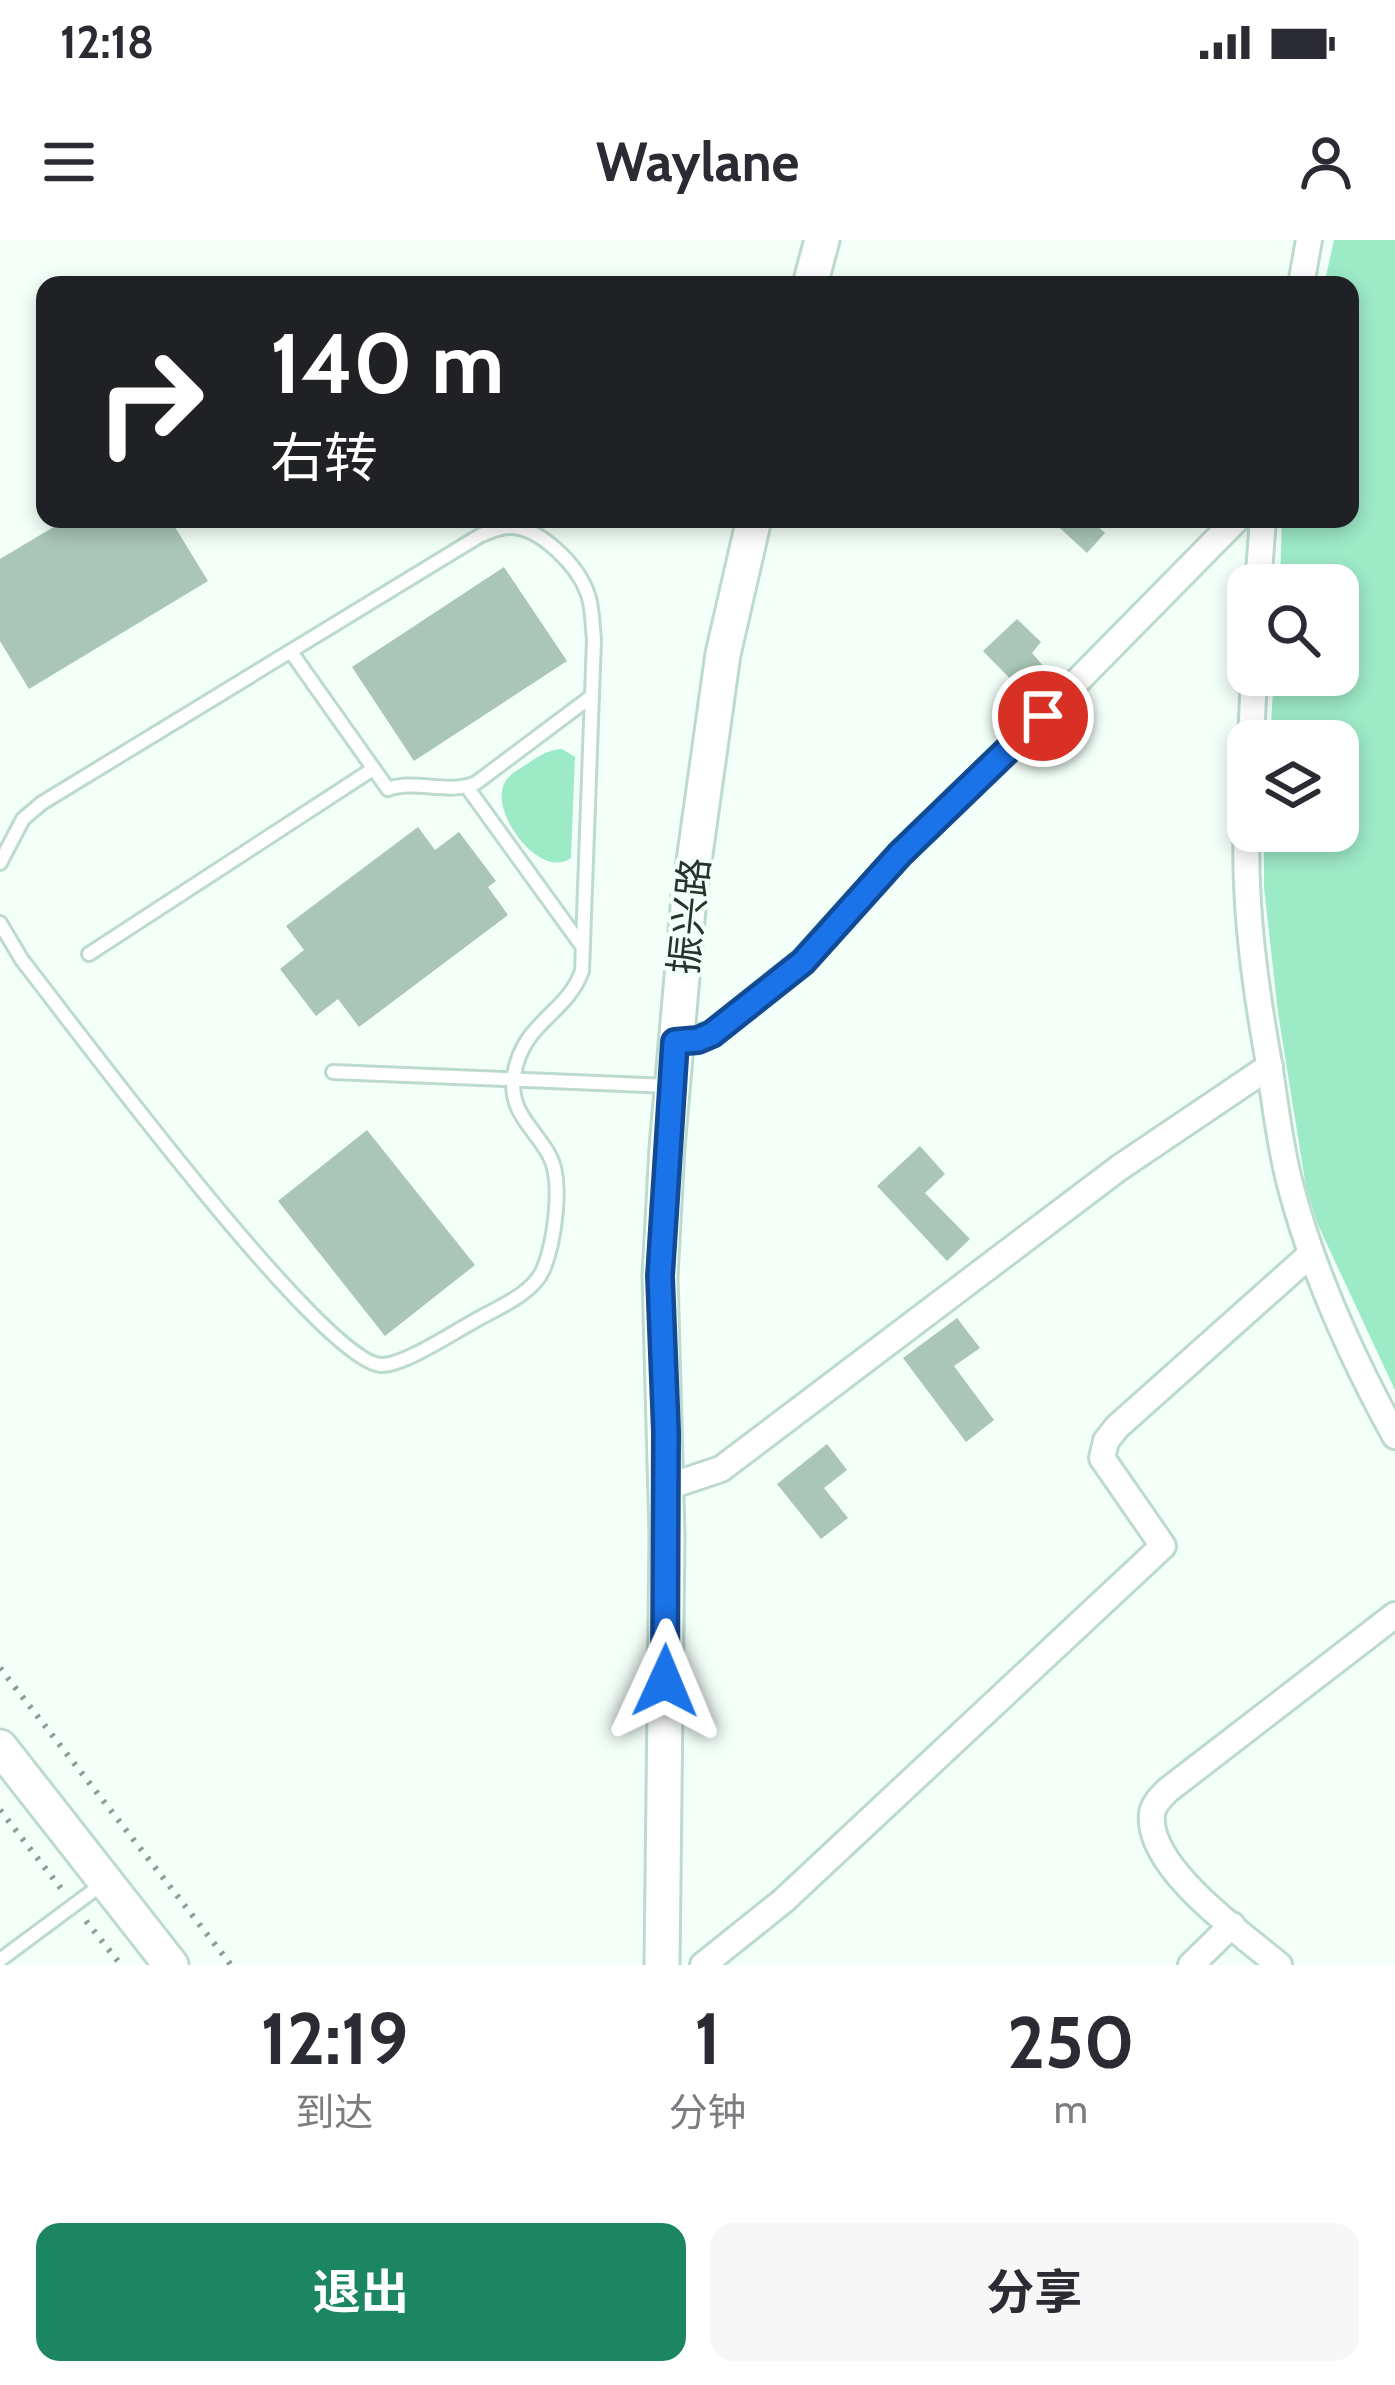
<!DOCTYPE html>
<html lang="zh">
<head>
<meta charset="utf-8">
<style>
  body { margin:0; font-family:Cabin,"Noto Sans SC",sans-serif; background:#f7f7f7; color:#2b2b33; height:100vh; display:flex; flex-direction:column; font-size:45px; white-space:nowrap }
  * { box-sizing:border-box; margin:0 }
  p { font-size:39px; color:#7c7c81 }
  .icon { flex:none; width:66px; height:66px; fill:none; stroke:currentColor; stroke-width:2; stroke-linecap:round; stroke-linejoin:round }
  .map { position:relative; height:1725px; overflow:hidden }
  .panel { display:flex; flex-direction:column; background:#fff; flex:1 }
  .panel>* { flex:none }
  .banner { position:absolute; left:36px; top:36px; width:1323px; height:252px; border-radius:24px; box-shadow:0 6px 18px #0003; background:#202124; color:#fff; overflow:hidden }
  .buttons { position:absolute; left:1227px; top:324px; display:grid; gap:24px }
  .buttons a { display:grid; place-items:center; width:132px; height:132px; border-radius:24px; background:#fff; box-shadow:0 6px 18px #0003; font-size:60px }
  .pin { position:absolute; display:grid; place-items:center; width:102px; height:102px; color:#fff; margin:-51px; border:6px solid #fff; border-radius:50%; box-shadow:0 3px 12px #0007 }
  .me { position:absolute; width:132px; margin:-66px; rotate:1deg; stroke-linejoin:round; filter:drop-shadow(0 0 9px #0008) }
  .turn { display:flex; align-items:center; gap:42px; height:252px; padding:0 36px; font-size:54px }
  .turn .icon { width:156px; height:156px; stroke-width:2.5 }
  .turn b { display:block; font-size:84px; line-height:102px }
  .eta { display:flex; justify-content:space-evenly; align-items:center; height:204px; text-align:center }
  .eta b { font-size:72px; font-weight:700; line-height:84px }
  .cta { display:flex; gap:24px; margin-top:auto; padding:24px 36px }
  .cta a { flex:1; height:138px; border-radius:24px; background:#1c8561; color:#fff; font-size:48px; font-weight:700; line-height:138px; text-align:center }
  .cta a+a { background:#f7f7f7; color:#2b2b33 }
  .status { display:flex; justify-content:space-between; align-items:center; height:84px; padding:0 60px; background:#fff; direction:ltr }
  .status svg { height:33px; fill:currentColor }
  header { display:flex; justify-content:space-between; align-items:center; height:156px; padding:0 36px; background:#fff; font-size:54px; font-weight:700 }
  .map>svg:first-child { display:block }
</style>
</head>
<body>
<div class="status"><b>12:18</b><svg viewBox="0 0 49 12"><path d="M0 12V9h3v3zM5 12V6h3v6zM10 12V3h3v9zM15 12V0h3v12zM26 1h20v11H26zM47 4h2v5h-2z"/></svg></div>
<header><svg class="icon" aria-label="menu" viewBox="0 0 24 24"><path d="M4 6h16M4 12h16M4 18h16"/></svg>Waylane<svg class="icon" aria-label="person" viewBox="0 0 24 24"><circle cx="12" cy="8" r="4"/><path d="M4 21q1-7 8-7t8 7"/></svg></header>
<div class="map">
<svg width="1395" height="1725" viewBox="0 0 1395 1725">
  <rect width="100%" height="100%" fill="#f3fff9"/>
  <g fill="#9deac7">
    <path d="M1334,0H1395V1150L1318,985L1306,947L1278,773L1264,648V591H1338V501H1270L1274,435H1338V345H1280L1282,279H1350V45H1324Z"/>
    <path d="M562,509L575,517L571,618C540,641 488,571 505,542C509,534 520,529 527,524C539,516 547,510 562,509Z"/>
  </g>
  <g fill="#a9c6b8">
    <path d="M67,279H170L208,341L29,449L0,401V319Z"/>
    <path d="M1050,279H1090L1105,293L1087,313Z"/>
    <path d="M504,327L567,421L414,521L352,427Z"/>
    <path d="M1017,379L1041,402L1032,413L1058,443L1034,463L983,411Z"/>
    <path d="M418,587L435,610L459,592L496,641L488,647L508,675L359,787L338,759L316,776L280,729L304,710L286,686Z"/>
    <path d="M367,890L475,1025L385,1096L278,961Z"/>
    <path d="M920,906L945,934L925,953L970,999L947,1021L877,946Z"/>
    <path d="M957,1078L980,1108L954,1126L994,1180L966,1202L903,1118Z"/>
    <path d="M827,1204L847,1230L824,1248L848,1278L821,1299L777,1244Z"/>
  </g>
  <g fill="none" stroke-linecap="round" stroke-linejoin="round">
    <g stroke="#bddbcd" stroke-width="18">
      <g id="service">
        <path d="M291,412L388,549C415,539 448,555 476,543L592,456"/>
        <path d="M467,547L582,706"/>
        <path d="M0,623L23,579L42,563L481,295C490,292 499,287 509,287C539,286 577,325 587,352C593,366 592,384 594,399L582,731C566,775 523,781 514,835C508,872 534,887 549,915C564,941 554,1004 543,1030C531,1056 494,1069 471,1083C451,1094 402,1126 381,1125C322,1122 71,782 22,720L0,683"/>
        <path d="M89,714L373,529"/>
        <path d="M333,832L670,846"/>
        <path d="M0,1720L105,1642"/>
      </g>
    </g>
    <g stroke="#bddbcd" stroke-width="30">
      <g id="minor">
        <path d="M1301,45L1309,0"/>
        <path d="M1258,345L1263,279"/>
        <path d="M1251,501L1254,435"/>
        <path d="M1248,555C1242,646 1252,728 1268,818C1275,859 1279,903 1290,944C1313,1033 1351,1116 1395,1196"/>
        <path d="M675,803L712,794L803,721L900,614L1043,476L1237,279"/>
        <path d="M667,1247L721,1229L1119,928L1270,826"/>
        <path d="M703,1725L783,1661L1163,1306L1102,1218L1106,1201L1117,1187L1311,1014"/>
        <path d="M1191,1725L1232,1685"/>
        <path d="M1279,1725C1242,1694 1146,1627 1152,1574C1153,1564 1161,1557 1168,1550L1395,1375"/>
      </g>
    </g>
    <g stroke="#bddbcd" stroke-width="39">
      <g id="tertiary">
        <path d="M810,45L822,0"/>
        <path d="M0,1507L171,1725"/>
        <path d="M662,1725L667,1295L660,1036L667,908L689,657L723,414L754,279"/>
      </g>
    </g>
    <g stroke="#8f9b95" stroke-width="6" stroke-dasharray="3 9" stroke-linecap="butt">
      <path d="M0,1428L231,1725"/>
      <path d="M0,1570L63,1651"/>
      <path d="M86,1681L121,1725"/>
    </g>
    <use href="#service" stroke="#fff" stroke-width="12"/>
    <use href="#minor" stroke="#fff" stroke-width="24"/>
    <use href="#tertiary" stroke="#fff" stroke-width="33"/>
  </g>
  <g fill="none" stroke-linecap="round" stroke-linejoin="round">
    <g stroke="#114b97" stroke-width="30">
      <path id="route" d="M665,1441L666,1192L660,1036L675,802L698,800L712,794L803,722L900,614L1043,476"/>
    </g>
    <use href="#route" stroke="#1a73e8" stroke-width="21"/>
  </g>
  <g text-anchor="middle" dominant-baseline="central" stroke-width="9" stroke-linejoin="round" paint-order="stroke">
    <g font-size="39" fill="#27332d" stroke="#f3fff9">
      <text transform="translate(689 676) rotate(-84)">振兴路</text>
    </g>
  </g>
</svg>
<div class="buttons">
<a><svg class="icon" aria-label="search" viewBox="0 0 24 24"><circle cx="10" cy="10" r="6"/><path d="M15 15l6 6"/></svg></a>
<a><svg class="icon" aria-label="layers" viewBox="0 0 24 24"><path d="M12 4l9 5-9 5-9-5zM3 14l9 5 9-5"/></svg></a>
</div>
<div class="pin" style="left:1043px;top:476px;background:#d93025"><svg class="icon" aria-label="arrive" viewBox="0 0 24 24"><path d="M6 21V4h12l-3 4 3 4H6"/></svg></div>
<svg class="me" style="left:665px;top:1441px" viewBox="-20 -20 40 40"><path d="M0-17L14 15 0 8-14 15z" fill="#1a73e8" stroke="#fff" stroke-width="4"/></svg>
<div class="banner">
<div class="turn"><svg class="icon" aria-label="right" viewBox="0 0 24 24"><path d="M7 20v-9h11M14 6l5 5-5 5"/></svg><div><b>140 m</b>右转</div></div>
</div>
</div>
<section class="panel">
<div class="eta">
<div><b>12:19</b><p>到达</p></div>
<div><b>1</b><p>分钟</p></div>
<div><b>250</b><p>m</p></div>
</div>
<div class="cta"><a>退出</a><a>分享</a></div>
</section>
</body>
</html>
